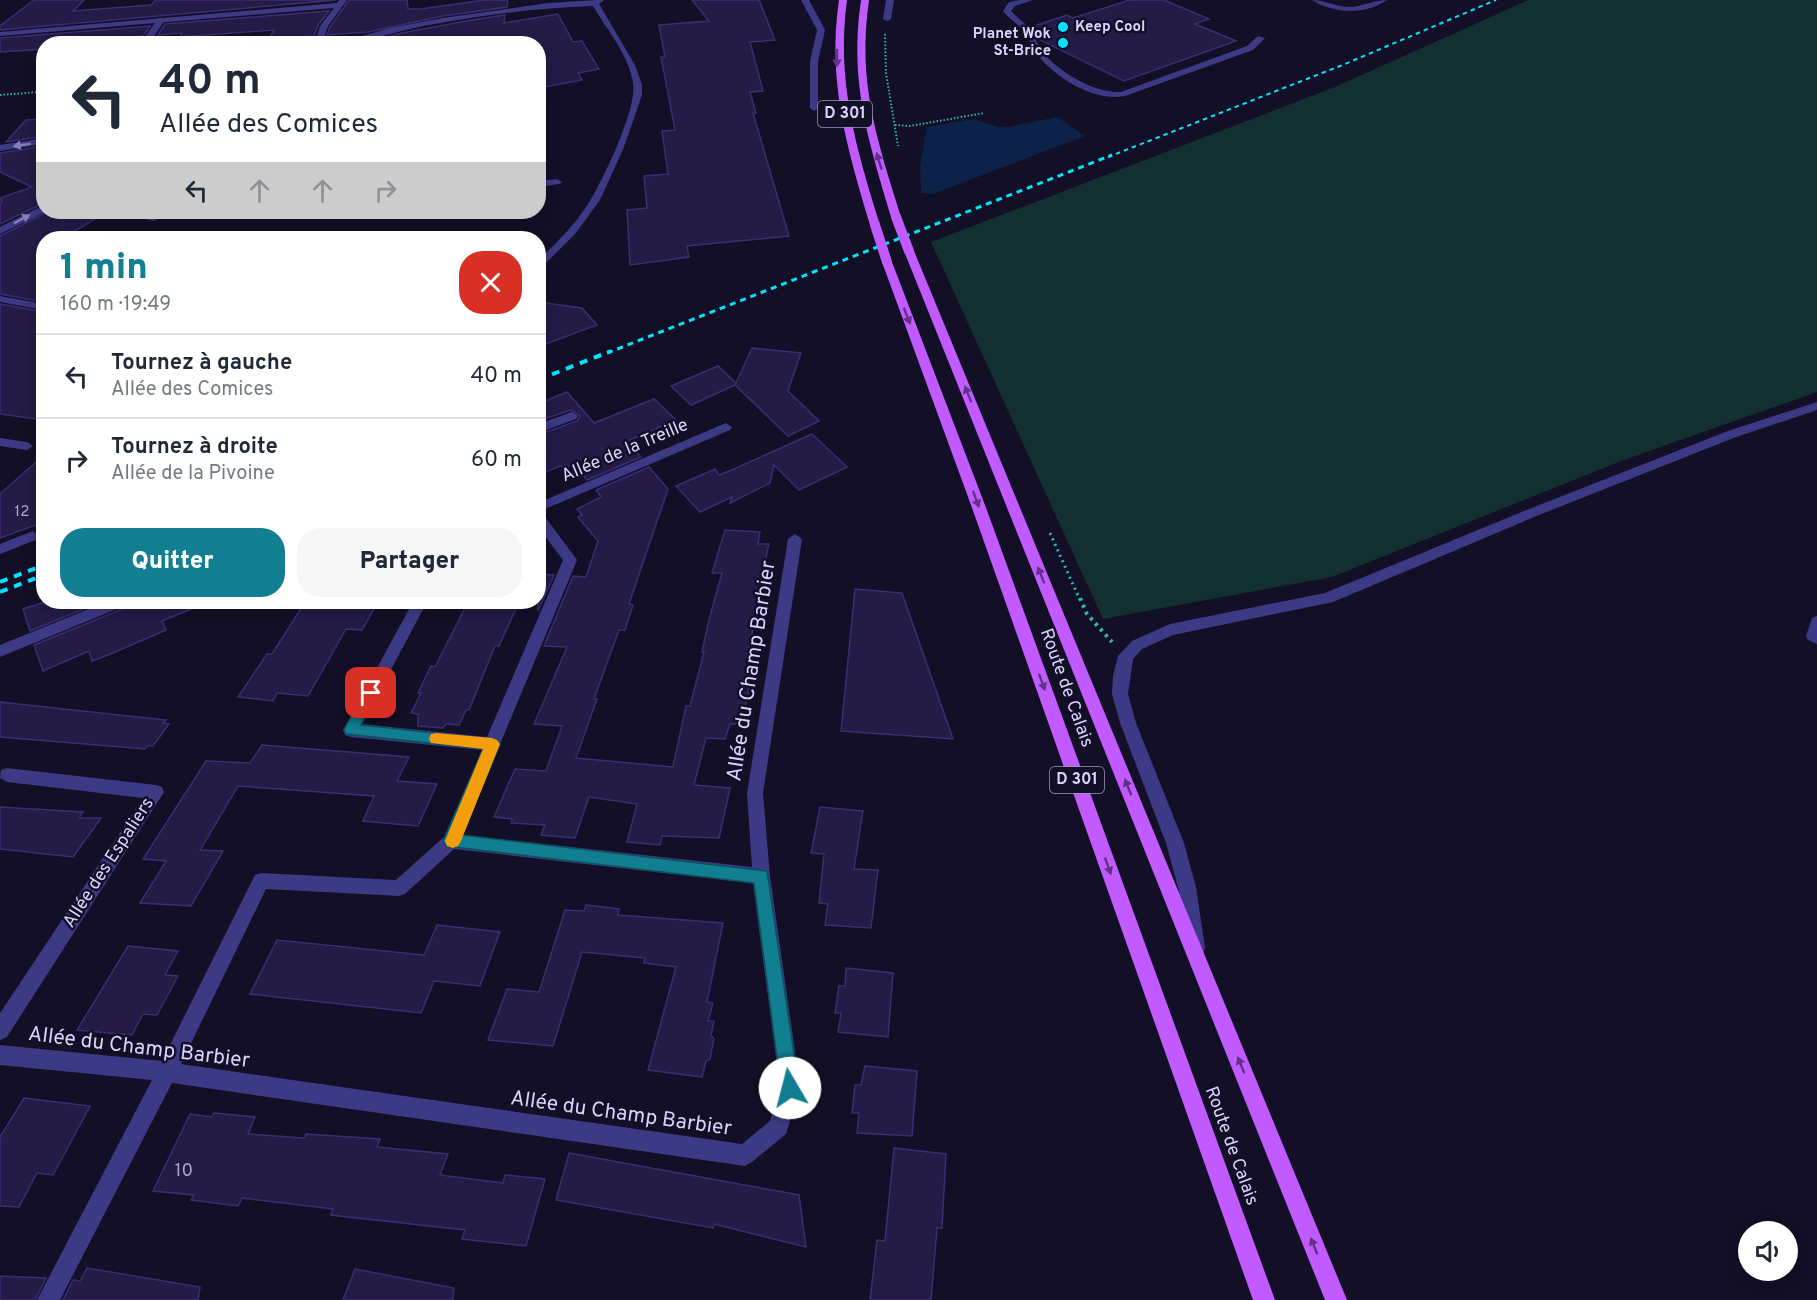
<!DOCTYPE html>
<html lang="fr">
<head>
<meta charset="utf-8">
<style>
  body { margin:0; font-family:Overpass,sans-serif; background:#f6f6f7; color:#1f2937; height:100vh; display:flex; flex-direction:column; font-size:22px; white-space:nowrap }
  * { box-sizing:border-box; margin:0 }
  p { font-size:20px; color:#747a83 }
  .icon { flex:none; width:33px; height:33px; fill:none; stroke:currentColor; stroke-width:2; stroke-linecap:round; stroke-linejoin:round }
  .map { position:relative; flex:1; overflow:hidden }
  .details { position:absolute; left:36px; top:231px; width:510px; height:378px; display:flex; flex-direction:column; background:#fff; border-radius:24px; box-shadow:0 3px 15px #0003 }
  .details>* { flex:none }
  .guide { position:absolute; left:36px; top:36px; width:510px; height:183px; border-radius:24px; box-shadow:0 3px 15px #0003; background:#fff; color:#1f2937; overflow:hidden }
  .fabs { position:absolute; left:1738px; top:1221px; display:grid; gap:12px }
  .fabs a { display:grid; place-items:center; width:60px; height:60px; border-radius:50%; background:#fff; box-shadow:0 3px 15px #0003; font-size:30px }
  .pin { position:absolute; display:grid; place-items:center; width:51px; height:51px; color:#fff; margin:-26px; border-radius:12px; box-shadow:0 3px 9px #0006 }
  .me { position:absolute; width:66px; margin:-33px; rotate:352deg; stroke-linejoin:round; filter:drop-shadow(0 0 4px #0008) }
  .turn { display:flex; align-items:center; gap:21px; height:126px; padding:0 24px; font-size:27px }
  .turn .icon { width:78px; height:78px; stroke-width:2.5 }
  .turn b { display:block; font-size:42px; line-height:51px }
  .lanes { display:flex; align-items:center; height:57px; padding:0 24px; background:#0003; justify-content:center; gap:30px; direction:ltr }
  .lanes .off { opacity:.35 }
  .round { display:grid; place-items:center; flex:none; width:63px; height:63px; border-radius:24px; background:#f6f6f7 }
  .head { display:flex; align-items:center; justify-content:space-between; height:102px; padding:0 24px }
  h1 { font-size:36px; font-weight:800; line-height:45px; color:#117e91 }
  .primary-button { display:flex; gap:12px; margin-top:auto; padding:12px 24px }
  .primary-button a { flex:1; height:69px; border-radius:24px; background:#117e91; color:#fff; font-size:24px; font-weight:800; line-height:69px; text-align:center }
  .primary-button a+a { background:#f6f6f7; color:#1f2937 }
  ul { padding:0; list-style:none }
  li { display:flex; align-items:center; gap:18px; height:84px; padding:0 24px; border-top:2px solid #e0e1e3 }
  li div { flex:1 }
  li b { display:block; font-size:22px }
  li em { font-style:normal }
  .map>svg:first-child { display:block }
</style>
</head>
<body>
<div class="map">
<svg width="1817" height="1300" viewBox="0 0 1817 1300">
  <rect width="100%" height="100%" fill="#130f26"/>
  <path fill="#12302f" d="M1528,0H1817V392L1621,461L1332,577L1103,619L931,242L1335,87Z"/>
  <path fill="#0c2248" d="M1057,117L1085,136L933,194L921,193L920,166L927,127L974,119L999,127H1008Z"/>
  <g fill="#241b47" stroke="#3b2d73" stroke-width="1.5">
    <path d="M34,0H84L73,11L151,5L156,0H336L0,30V26Z"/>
    <path d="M349,0H407L408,9H421L484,0H508L507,7L443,16L368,32L327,35L330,27Z"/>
    <path d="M692,0H759L775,40L750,42L763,91L750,92L756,113H753L789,236L687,246L689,257L630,265L627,210L647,208L644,176L668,174L662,131L675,130L661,57H665L659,25L709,21Z"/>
    <path d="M1130,0H1164L1209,19L1195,24L1236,41L1124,81L1038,39L1031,27L1067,15L1073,18Z"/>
    <path d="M329,11L318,25L314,36L278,39L279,37H270L274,30L180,37L182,33L158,35L165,24Z"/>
    <path d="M558,14L573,42L582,41L599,69L578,73L582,80L538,88V44H377L376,40L402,33L466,21L505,15L504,23Z"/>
    <path d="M150,26L143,36L113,38L109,44H44V49L0,52V38Z"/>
    <path d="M44,119V136L6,142L26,120Z"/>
    <path d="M44,146V203L0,224V202L2,201L0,198L32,187L0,172V153Z"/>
    <path d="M47,212H107L63,238H44V302L0,294V236Z"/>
    <path d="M538,302L582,308L597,325L538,347Z"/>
    <path d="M0,304L44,312V420L0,414Z"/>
    <path d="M752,348L801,353L788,391L819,421L788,436L735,385L691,405L671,386L718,366L736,383Z"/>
    <path d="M567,392L594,423L654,399L676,420L627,441L641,457L587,480L577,466H560L538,475V435L577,421L580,416L571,410L538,421V404Z"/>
    <path d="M812,434L847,467L799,490L774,465L770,483L730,503L732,497L700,512L676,486L715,469L719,475L734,469Z"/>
    <path d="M44,455V522L0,538V494Z"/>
    <path d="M649,467L668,489L629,604L633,605L625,630H619L594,699H597L576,758L673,767L686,706H690L704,652H702L709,620L722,573H712L725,530L760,532L758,544H769L760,584H764L747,655L757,656L741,724H730L725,739L706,738L694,785L730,788L719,838L662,836L660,845L627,842L637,804L589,797L575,838L541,835L545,825L511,823L512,819L494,817L515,769L546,771L562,726L534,724L567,647L544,646L573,576L586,577L598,541L578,517L582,515L577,509L601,497L596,490Z"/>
    <path d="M538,574L554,575L538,611Z"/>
    <path d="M855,589L902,593L953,739L841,731Z"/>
    <path d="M44,602H101L30,631L23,609Z"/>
    <path d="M128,602H208L162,621L166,630L108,655L92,661L89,651L43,671L34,645L125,608Z"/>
    <path d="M305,602H378L362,630L346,629L308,696L277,693L273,701L238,697L267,654H272Z"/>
    <path d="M468,602H519L499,646H495L469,710H466L459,725L446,724L443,728L418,726V714L411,713L421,693H418L431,666L435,667Z"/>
    <path d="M0,702L166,720L163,723L169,724L153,746H147L145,749L0,737Z"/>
    <path d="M262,745L409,757L397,781L437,784L418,826L363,821L374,796L238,786L200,850L223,851L191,906L140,903L166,861L143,859L206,761L250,763Z"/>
    <path d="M0,807L83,812L79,818H101L73,857L0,849Z"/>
    <path d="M820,807L863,811L854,869L878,870L871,928L825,925L828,904L819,903L824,854L811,853Z"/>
    <path d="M586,905L619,909L618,915L723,923L707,1002L713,1003L708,1021H714L711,1035L714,1039L710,1059L706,1061L702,1077L648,1070L676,967L644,963L645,958L582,952L553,1046L488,1040L507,989L539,992L565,910L584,911Z"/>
    <path d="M437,925L500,932L480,986L434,981L421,1013L250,994L277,940L424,955Z"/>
    <path d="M128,946L178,951L165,975L178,976L157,1015L143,1014L132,1035L77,1030Z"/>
    <path d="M846,968L893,973L888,1037L838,1032L841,1013H835L839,986H845Z"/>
    <path d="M865,1066L917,1071L912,1136L857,1133L859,1113H852L855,1085H861Z"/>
    <path d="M24,1098L90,1106L53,1175L37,1173L19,1207L0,1206V1137Z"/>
    <path d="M214,1113L255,1117L248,1134L304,1138L306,1134L380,1139L377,1147L448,1154L440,1175L503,1183L505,1175L545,1179L526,1246L462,1239L465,1230L331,1215L333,1209L242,1198L238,1206L191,1200L194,1195L153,1191L190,1114L212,1117Z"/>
    <path d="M894,1148L946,1154L942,1228H937L931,1300H870L877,1240L885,1241Z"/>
    <path d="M569,1153L799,1195L806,1247L714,1224L713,1228L556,1200Z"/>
    <path d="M87,1268L200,1287L198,1300H63L73,1280L80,1281Z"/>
    <path d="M355,1269L454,1288L453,1300H343Z"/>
    <path d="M0,1276L46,1278L35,1300H0Z"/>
  </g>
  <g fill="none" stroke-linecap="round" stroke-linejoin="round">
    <g stroke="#2fb8b0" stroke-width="2" stroke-dasharray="1.5 2" stroke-linecap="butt">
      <path d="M885,34L886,73L898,146"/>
      <path d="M267,44L300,41"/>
      <path d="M0,95L39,92L44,87"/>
      <path d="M895,125L910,126L984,113"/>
    </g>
    <path stroke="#2fb8b0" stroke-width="3" stroke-dasharray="2 4" stroke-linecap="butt" d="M1050,533L1080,600"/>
    <path stroke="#2fb8b0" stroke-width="4" stroke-dasharray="3 4.5" stroke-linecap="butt" d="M1080,598L1087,614L1112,642"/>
    <g fill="#3d3a85" fill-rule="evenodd">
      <path d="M886,0H894L891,19L887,21L883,19Z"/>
      <path d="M1020,0H1033L1015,6L1011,11C1016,17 1023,21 1028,27C1034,33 1036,41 1040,48C1054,70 1095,94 1121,92L1247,46L1258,36L1265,38L1253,50L1125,96C1093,102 1054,77 1035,52C1030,46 1029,37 1024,31C1018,24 1009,19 1003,11L1009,2Z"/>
      <path d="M1312,0C1326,0 1338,8 1352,7C1364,6 1374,0 1387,0C1365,15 1334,14 1312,0Z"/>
      <path d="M158,18L165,20L149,44H131L143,40Z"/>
      <path d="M0,296L44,304V310L0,302Z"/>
      <path d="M0,438L27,442L33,446L27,450L0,446Z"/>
      <path d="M33,531L40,536L38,539L0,554V544Z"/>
      <path d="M1817,616V644L1808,640L1806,636L1812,618Z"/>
    </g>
    <g fill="#3d3a85" fill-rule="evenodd">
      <path d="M339,0H347L328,26L322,44H314L320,26L334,8L0,36V32L337,3Z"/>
      <path d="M596,0H604L599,4L635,65L642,85V95L624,147L600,200L575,234L538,271V261C554,245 571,229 584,210C600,188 638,108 633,83C629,55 607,30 593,6C536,8 480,15 424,26C395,31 364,44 334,44L390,28L443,18L549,3Z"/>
      <path d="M801,0H809L825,30L818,61V108L814,111L810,108V61L817,30Z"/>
      <path d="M44,138V144L0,151V145Z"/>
      <path d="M557,179L562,182L560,184L538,187V181Z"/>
      <path d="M44,205L45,212L0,234V227Z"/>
      <path d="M114,212H133L159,218L154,221Z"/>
      <path d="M1817,402V410L1736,437L1534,517L1333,602L1173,635L1142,649L1133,659L1128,694L1136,723L1184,843L1196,887L1205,948L1203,954L1196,957L1189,954L1178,887L1166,843L1120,723L1112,694L1113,676L1118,656L1132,641L1170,624L1325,593L1524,511L1728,431Z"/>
      <path d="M572,412L578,416L576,419L538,433V424Z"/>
      <path d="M726,423L732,427L730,430L538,512V503Z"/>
      <path d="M538,512L543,514L577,560L462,835L752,867L747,793L788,539L795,534L802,539L763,793L770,876L800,1087L786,1134L752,1162L745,1166L172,1083L60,1300H37L152,1080L0,1065V1045L162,1061L255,875L261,873L396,880L445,836L482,750L351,737L345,735L343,730L413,602H427L362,724L487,737L563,560L538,527ZM454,849L753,883L780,1087L770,1121L742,1144L181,1064L266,889L399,896L405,894Z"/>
      <path d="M106,602H126L124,606L0,657V645Z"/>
      <path d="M7,768L156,785L162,787L164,792L7,1037L0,1040V1013L143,798L7,782L0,778L1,770Z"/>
    </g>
    <g fill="#c25bff" fill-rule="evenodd">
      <path d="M839,0H847C836,81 856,148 880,225L875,228L870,225C847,148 827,81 839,0Z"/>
      <path d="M861,0H869C857,82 877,140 901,217L896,220L891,217C868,139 849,82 861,0Z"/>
      <path d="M909,248L914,251L1347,1300H1325L904,251Z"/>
      <path d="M887,259L892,262L985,505L1275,1300H1253L971,505L882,262Z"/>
    </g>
    <path stroke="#00e5ff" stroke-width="2" stroke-dasharray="4.5 4" stroke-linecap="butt" d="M1108,157L1345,64L1496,0"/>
    <path stroke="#00e5ff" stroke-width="3" stroke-dasharray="6 5" stroke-linecap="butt" d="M607,353L1112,155"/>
    <g stroke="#00e5ff" stroke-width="4" stroke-dasharray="8 7" stroke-linecap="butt">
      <path d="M538,380L611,351"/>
      <path d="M0,582L44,565"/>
      <path d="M0,592L44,575"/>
    </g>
    <g stroke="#c25bff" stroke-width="10">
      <path d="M896,217L909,251"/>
      <path d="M875,225L887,262"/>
    </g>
  </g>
  <defs><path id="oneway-solid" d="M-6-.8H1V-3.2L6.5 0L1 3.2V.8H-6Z" transform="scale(1.5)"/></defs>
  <g fill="#623188">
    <use href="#oneway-solid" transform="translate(837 58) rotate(90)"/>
    <use href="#oneway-solid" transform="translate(879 161) rotate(-107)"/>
    <use href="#oneway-solid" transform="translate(907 316) rotate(69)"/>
    <use href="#oneway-solid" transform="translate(968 394) rotate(-112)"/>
    <use href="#oneway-solid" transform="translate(976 499) rotate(70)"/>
    <use href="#oneway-solid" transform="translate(1041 575) rotate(-112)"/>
    <use href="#oneway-solid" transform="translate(1042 682) rotate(70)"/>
    <use href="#oneway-solid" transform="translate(1128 787) rotate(-112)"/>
    <use href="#oneway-solid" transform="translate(1108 866) rotate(70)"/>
    <use href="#oneway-solid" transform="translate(1241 1065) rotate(-112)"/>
    <use href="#oneway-solid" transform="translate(1314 1246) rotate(-112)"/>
  </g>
  <g fill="#837fbc">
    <use href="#oneway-solid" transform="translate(22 145) rotate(171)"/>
    <use href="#oneway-solid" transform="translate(22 219) rotate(-28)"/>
  </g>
  <path fill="#117e91" stroke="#0b525e" stroke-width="1.5" d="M371,687L376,689L378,693L361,725L497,740L500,744L462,835L767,871L799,1088L796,1094L790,1097L783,1094L781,1088L754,883L446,846L443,841L483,749L346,734L344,730L346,726L366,689Z"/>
  <path fill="#f59e0b" d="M436,733L492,738L497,740L500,744L461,841L458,846L453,848L447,846L445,841L483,749L431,743L429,739L431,734Z"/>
  <g fill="#00e5ff" stroke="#130f26" stroke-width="2">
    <circle cx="1063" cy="27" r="6"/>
    <circle cx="1063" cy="43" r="6"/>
  </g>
  <g text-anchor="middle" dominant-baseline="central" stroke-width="5" stroke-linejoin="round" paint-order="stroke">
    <g font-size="15" font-weight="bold" fill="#d9d4ff" stroke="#130f26" text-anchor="start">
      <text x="1075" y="27">Keep Cool</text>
      <text x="1051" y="34" text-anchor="end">Planet Wok<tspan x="1051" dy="17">St-Brice</tspan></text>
    </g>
    <g font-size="15" fill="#aca6d1">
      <text x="22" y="512">12</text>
    </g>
    <g fill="#130f26" stroke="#9e99be" stroke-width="1.5">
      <rect x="818" y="101" width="54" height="26" rx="4.5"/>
      <rect x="1050" y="767" width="54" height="26" rx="4.5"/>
    </g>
    <g font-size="16" font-weight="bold" fill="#d9d4ff">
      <text x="845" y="114">D 301</text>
      <text x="1077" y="780">D 301</text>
    </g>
    <g font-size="18" fill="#d9d4ff" stroke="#130f26">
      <text transform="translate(625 451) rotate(-23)">Allée de la Treille</text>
      <text transform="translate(1066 688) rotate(70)">Route de Calais</text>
      <text transform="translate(109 863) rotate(-57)">Allée des Espaliers</text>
      <text transform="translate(1231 1146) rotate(70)">Route de Calais</text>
    </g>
    <g font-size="18" fill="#aca6d1">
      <text x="184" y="1171">10</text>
    </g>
    <g font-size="21" fill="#d9d4ff" stroke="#130f26">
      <text transform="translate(752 671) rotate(-81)">Allée du Champ Barbier</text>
      <text transform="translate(139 1048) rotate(7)">Allée du Champ Barbier</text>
      <text transform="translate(621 1114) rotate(8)">Allée du Champ Barbier</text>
    </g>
  </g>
</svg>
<div class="fabs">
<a><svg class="icon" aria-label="sound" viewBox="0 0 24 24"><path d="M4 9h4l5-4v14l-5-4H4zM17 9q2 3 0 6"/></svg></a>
</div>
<div class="pin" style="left:371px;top:693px;background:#d93025"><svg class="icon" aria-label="arrive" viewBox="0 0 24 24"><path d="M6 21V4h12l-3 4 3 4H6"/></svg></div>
<svg class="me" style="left:790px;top:1088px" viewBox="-20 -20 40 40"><circle r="19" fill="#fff"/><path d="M0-13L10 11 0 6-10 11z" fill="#117e91"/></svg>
<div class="guide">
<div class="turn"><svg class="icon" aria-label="left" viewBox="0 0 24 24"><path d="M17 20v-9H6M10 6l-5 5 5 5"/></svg><div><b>40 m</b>Allée des Comices</div></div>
<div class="lanes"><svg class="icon" aria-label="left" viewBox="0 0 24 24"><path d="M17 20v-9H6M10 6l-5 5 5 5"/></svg><svg class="icon off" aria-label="ahead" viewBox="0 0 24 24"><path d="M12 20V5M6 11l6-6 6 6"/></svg><svg class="icon off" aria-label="ahead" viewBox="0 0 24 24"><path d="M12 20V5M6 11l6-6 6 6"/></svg><svg class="icon off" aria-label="right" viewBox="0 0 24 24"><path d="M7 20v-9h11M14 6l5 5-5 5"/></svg></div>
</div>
<section class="details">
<div class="head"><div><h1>1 min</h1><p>160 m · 19:49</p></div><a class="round" style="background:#d93025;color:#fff"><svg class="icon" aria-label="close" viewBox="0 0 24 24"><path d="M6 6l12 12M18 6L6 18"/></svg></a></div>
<ul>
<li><svg class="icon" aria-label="left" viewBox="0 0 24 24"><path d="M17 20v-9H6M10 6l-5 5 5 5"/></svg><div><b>Tournez à gauche</b><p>Allée des Comices</p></div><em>40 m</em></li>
<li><svg class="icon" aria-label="right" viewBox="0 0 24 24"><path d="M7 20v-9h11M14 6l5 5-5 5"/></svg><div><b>Tournez à droite</b><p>Allée de la Pivoine</p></div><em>60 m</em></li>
</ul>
<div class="primary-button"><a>Quitter</a><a>Partager</a></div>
</section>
</div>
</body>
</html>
